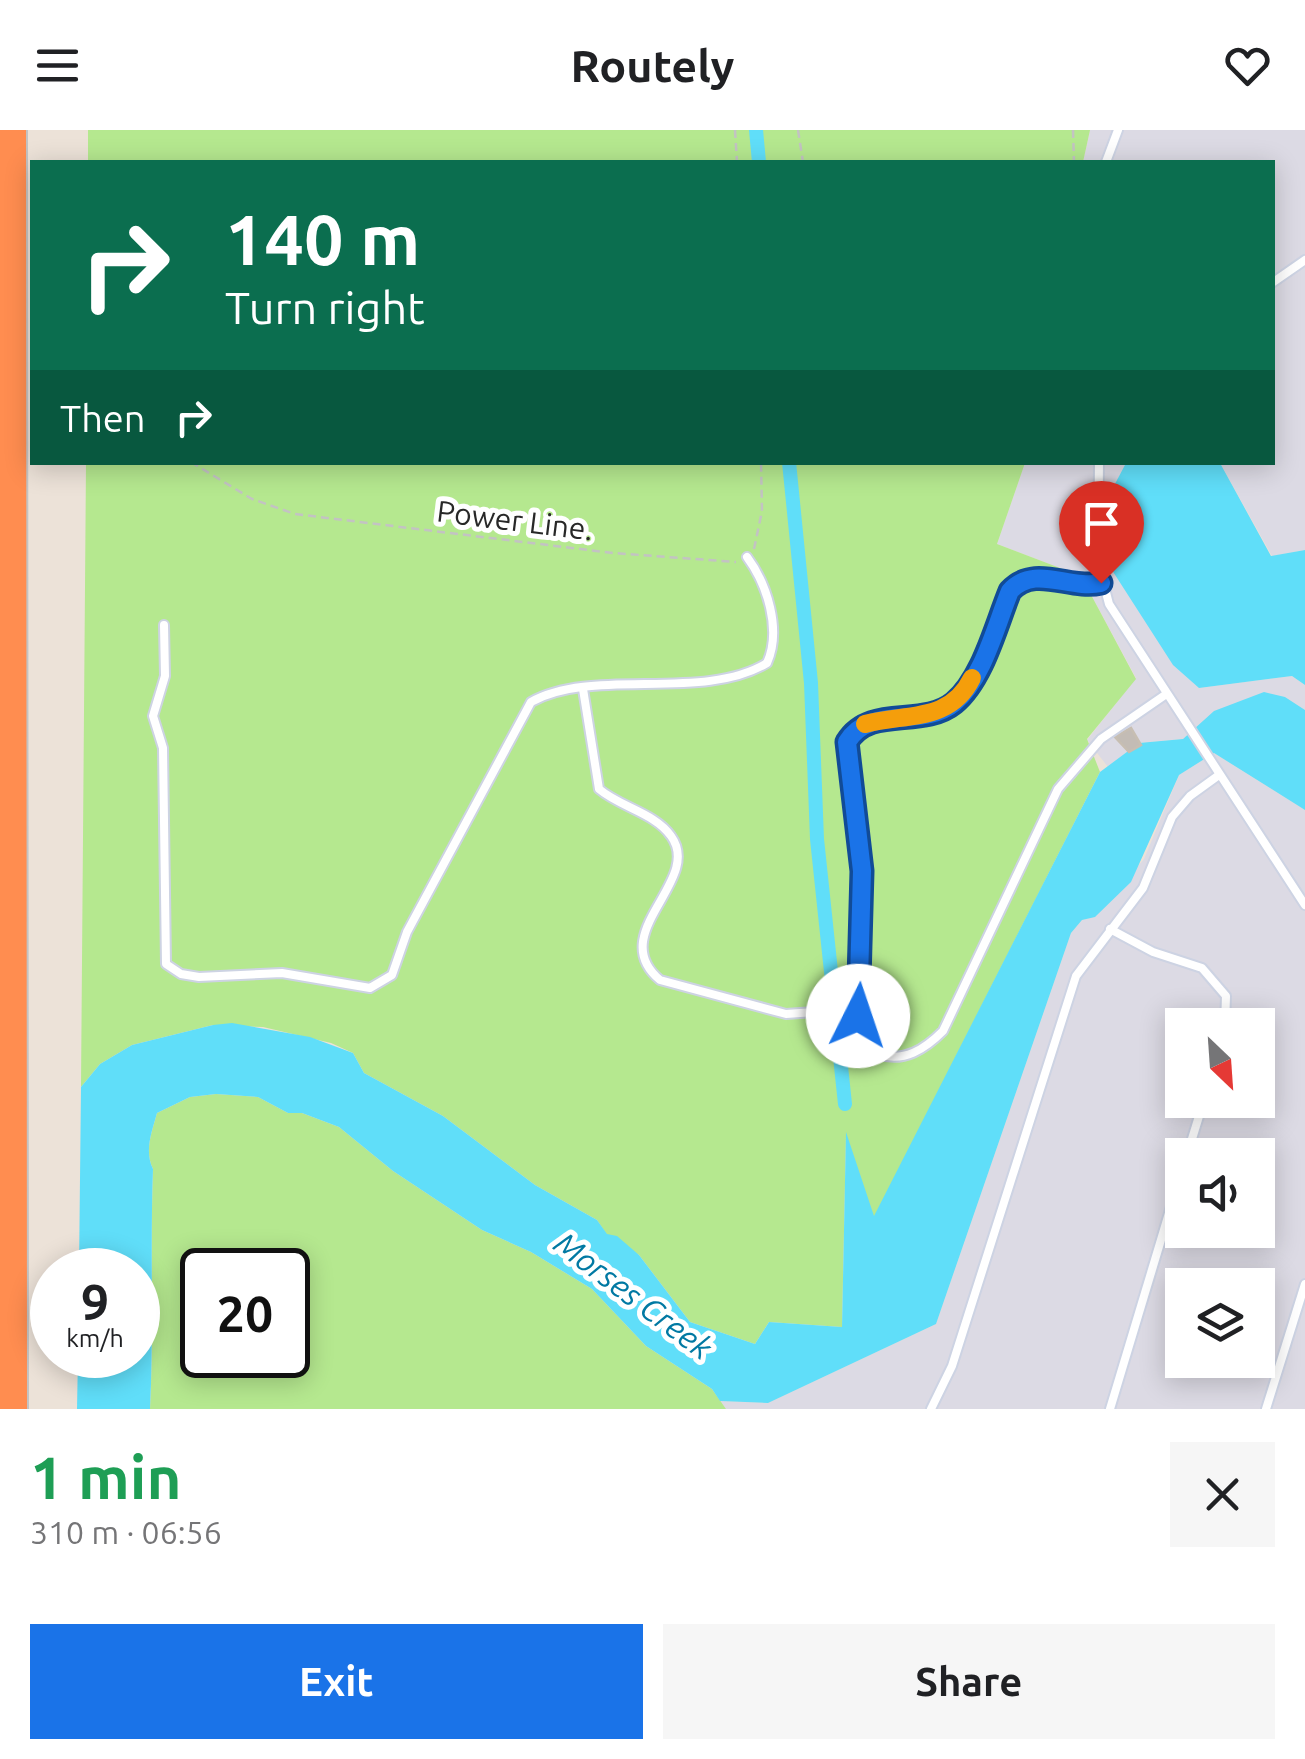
<!DOCTYPE html>
<html lang="en">
<head>
<meta charset="utf-8">
<style>
  body { margin:0; font-family:Ubuntu,sans-serif; background:#f6f6f6; color:#202124; height:100vh; display:flex; flex-direction:column; font-size:38px; white-space:nowrap }
  * { box-sizing:border-box; margin:0 }
  p { font-size:32px; color:#757577 }
  .icon { flex:none; width:55px; height:55px; fill:none; stroke:currentColor; stroke-width:2; stroke-linecap:round; stroke-linejoin:round }
  .map { position:relative; height:1279px; overflow:hidden }
  .sheet { display:flex; flex-direction:column; background:#fff; flex:1 }
  .sheet>* { flex:none }
  .banner { position:absolute; left:30px; top:30px; width:1245px; height:305px; border-radius:0px; box-shadow:0 5px 25px #0003; background:#0b6e4f; color:#fff; overflow:hidden }
  .needle { width:65px; rotate:155deg }
  .fabs { position:absolute; left:1165px; top:878px; display:grid; gap:20px }
  .fabs a { display:grid; place-items:center; width:110px; height:110px; border-radius:0px; background:#fff; box-shadow:0 5px 25px #0003; font-size:50px }
  .speed { position:absolute; left:30px; top:1118px; display:flex; gap:20px; font-size:50px; font-weight:700; text-align:center }
  .speed>* { display:grid; place-content:center; width:130px; height:130px; border-radius:50%; background:#fff; box-shadow:0 5px 25px #0003; line-height:1 }
  .speed small { font-size:25px; font-weight:400 }
  .speed .limit { border:5px solid #111; border-radius:15px; background:#fff; color:#111 }
  .pin { position:absolute; display:grid; place-items:center; width:85px; height:85px; color:#fff; margin:-102px -42px; border-radius:50% 50% 50% 0; rotate:-45deg; box-shadow:0 0 10px #0007 }
  .pin .icon { rotate:45deg }
  .me { position:absolute; width:110px; margin:-55px; rotate:4deg; stroke-linejoin:round; filter:drop-shadow(0 0 8px #0008) }
  .turn { display:flex; align-items:center; gap:35px; height:210px; padding:0 30px; font-size:45px }
  .turn .icon { width:130px; height:130px; stroke-width:2.5 }
  .turn b { display:block; font-size:70px; line-height:85px }
  .then { display:flex; align-items:center; height:95px; padding:0 30px; background:#0003; gap:20px; font-size:38px }
  .round { display:grid; place-items:center; flex:none; width:105px; height:105px; border-radius:0px; background:#f6f6f6 }
  .head { display:flex; align-items:center; justify-content:space-between; height:170px; padding:0 30px }
  h1 { font-size:60px; font-weight:600; line-height:75px; color:#1e9e55 }
  .cta { display:flex; gap:20px; margin-top:auto; padding:20px 30px }
  .cta a { flex:1; height:115px; border-radius:0px; background:#1a73e8; color:#fff; font-size:40px; font-weight:600; line-height:115px; text-align:center }
  .cta a+a { background:#f6f6f6; color:#202124 }
  header { display:flex; justify-content:space-between; align-items:center; height:130px; padding:0 30px; background:#fff; font-size:45px; font-weight:600 }
  .map>svg:first-child { display:block }
</style>
</head>
<body>
<header><svg class="icon" aria-label="menu" viewBox="0 0 24 24"><path d="M4 6h16M4 12h16M4 18h16"/></svg>Routely<svg class="icon" aria-label="heart" viewBox="0 0 24 24"><path d="M12 20l-8-8c-3-5 5-10 8-4 3-6 11-1 8 4z"/></svg></header>
<div class="map">
<svg width="1305" height="1279" viewBox="0 0 1305 1279">
  <rect width="100%" height="100%" fill="#ece2d8"/>
  <g fill="#dcdae4" fill-rule="evenodd">
    <path d="M1090,0H1305V420L1272,426L1220,333L1272,332V32H1083Z"/>
    <path d="M1025,333H1126L1108,367L1199,558L1292,546L1305,555V580L1285,567L1199,596L1183,609L1139,613L1108,637L1087,610L1136,548L1081,446L997,414Z"/>
    <path d="M1214,623L1305,680V1279H726L720,1271L768,1273L936,1194L1071,803L1082,790L1096,786L1144,729L1179,645ZM1182,895H1258V970H1182ZM1182,1025H1258V1100H1182ZM1182,1155H1258V1230H1182Z"/>
  </g>
  <g fill="#b5e88f" fill-rule="evenodd">
    <path d="M88,0H1090L1083,32H88Z"/>
    <path d="M86,333H1025L997,414L1081,446L1136,549L1087,609L1100,642L874,1088L846,1006L842,1197L769,1192L755,1214L690,1192L639,1125L607,1105L597,1090L535,1055L443,986L364,943L353,923L331,913L263,897L213,895L132,915L100,934L81,957Z"/>
    <path d="M216,964L258,967L288,983H302L339,997L393,1041L482,1100L531,1122L592,1159L646,1216L712,1259L726,1279H150C154,1201 150,1119 153,1039C144,1021 152,1002 157,983L190,967ZM202,1140H288V1225H202Z"/>
  </g>
  <g fill="#60def9">
    <path d="M1126,333H1220L1271,426L1305,420V555L1292,546L1199,558L1173,535L1110,437L1108,367Z"/>
    <path d="M1264,562L1285,567L1305,580V680L1214,623L1179,645L1131,752L1095,787L1082,790L1071,803L936,1194L768,1273L720,1271L712,1259L646,1216L592,1159L531,1122L482,1100L393,1041L339,997L302,983H288L258,967L216,964L190,967L157,983C152,1002 144,1021 153,1039C150,1119 154,1201 150,1279H77L78,1225H138V1140H79L81,957L100,934L132,915L213,895L232,893L310,907L353,923L364,943L443,986L535,1055L597,1090L607,1104L617,1106L639,1125L690,1192L755,1214L769,1192L842,1197L846,1002L874,1086L1100,642L1139,613L1183,609L1214,581Z"/>
  </g>
  <g fill="none" stroke-linecap="round" stroke-linejoin="round">
    <g stroke="#60def9" stroke-width="14">
      <path d="M756,0L759,32"/>
      <path d="M789,332L811,553L817,709L845,974"/>
    </g>
  </g>
  <path fill="#c3bcb5" stroke="#c7beb2" stroke-width="2.5" d="M1131,598L1141,615L1129,622L1115,607Z"/>
  <g fill="none" stroke-linecap="round" stroke-linejoin="round">
    <g stroke="#cdd3e3" stroke-width="12">
      <g id="service">
        <path d="M1106,32L1118,0"/>
        <path d="M1272,153L1305,130"/>
        <path d="M1099,332L1098,432L1109,474L1305,775"/>
        <path d="M1101,453C1069,460 1035,434 1010,461C996,495 983,549 954,573C922,599 870,573 847,612L862,741L861,841L856,876L865,904L878,924C904,933 925,919 943,901L1058,659L1101,609L1165,565"/>
        <path d="M164,495L165,546L153,586L163,618L166,834L181,844L199,847L282,843L370,858L392,845L407,802L531,572C593,537 703,572 767,533C782,500 767,454 747,427"/>
        <path d="M583,559L599,659C620,677 655,683 671,706C704,751 604,803 660,850L786,884L857,879"/>
        <path d="M1110,799L1153,822L1202,838L1226,866L1225,895"/>
        <path d="M1187,1025L1204,970"/>
        <path d="M931,1279L952,1236L1076,846L1143,758L1172,687L1190,666L1219,645"/>
        <path d="M1110,1279L1182,1040"/>
        <path d="M1266,1279L1305,1154"/>
      </g>
    </g>
    <g stroke="#c3c3c3" stroke-width="32">
      <path id="motorway" d="M12,0L13,1279"/>
    </g>
    <g stroke="#c3c3c3" stroke-width="2.5" stroke-dasharray="8 5" stroke-linecap="butt">
      <path d="M735,0L737,32"/>
      <path d="M798,0L803,32"/>
      <path d="M1073,0L1074,32"/>
      <path d="M191,332L252,369L295,384L613,423L736,432"/>
      <path d="M754,419L762,381L761,332"/>
    </g>
    <use href="#service" stroke="#fff" stroke-width="8"/>
    <use href="#motorway" stroke="#ff8d50" stroke-width="28"/>
  </g>
  <g fill="none" stroke-linecap="round" stroke-linejoin="round">
    <g stroke="#114b97" stroke-width="25">
      <path id="route" d="M858,886L862,741L847,612C870,574 922,599 954,573C983,549 996,495 1010,461C1035,434 1069,460 1101,453"/>
    </g>
    <use href="#route" stroke="#1a73e8" stroke-width="18"/>
    <path stroke="#f59e0b" stroke-width="18" d="M865,594C906,583 950,593 972,548"/>
  </g>
  <g text-anchor="middle" dominant-baseline="central" stroke-width="10" stroke-linejoin="round" paint-order="stroke">
    <g font-size="30" fill="#282828" stroke="#fff">
      <text transform="translate(515 390) rotate(7)">Power Line.</text>
    </g>
    <g font-size="32" font-style="italic" fill="#0179a3" stroke="#fff">
      <text transform="translate(634 1165) rotate(37)">Morses Creek</text>
    </g>
  </g>
</svg>
<div class="fabs">
<a><svg class="needle" viewBox="-14 -14 28 28"><path d="M0-13l5 13h-10z" fill="#e53935"/><path d="M0 13l5-13h-10z" fill="#757577"/></svg></a>
<a><svg class="icon" aria-label="sound" viewBox="0 0 24 24"><path d="M4 9h4l5-4v14l-5-4H4zM17 9q2 3 0 6"/></svg></a>
<a><svg class="icon" aria-label="layers" viewBox="0 0 24 24"><path d="M12 4l9 5-9 5-9-5zM3 14l9 5 9-5"/></svg></a>
</div>
<div class="speed"><div>9<small>km/h</small></div><div class="limit">20</div></div>
<div class="pin" style="left:1101px;top:453px;background:#d93025"><svg class="icon" aria-label="arrive" viewBox="0 0 24 24"><path d="M6 21V4h12l-3 4 3 4H6"/></svg></div>
<svg class="me" style="left:858px;top:886px" viewBox="-20 -20 40 40"><circle r="19" fill="#fff"/><path d="M0-13L10 11 0 6-10 11z" fill="#1a73e8"/></svg>
<div class="banner">
<div class="turn"><svg class="icon" aria-label="right" viewBox="0 0 24 24"><path d="M7 20v-9h11M14 6l5 5-5 5"/></svg><div><b>140 m</b>Turn right</div></div>
<div class="then">Then<svg class="icon" aria-label="right" viewBox="0 0 24 24"><path d="M7 20v-9h11M14 6l5 5-5 5"/></svg></div>
</div>
</div>
<section class="sheet">
<div class="head"><div><h1>1 min</h1><p>310 m · 06:56</p></div><a class="round"><svg class="icon" aria-label="close" viewBox="0 0 24 24"><path d="M6 6l12 12M18 6L6 18"/></svg></a></div>
<div class="cta"><a>Exit</a><a>Share</a></div>
</section>
</body>
</html>
